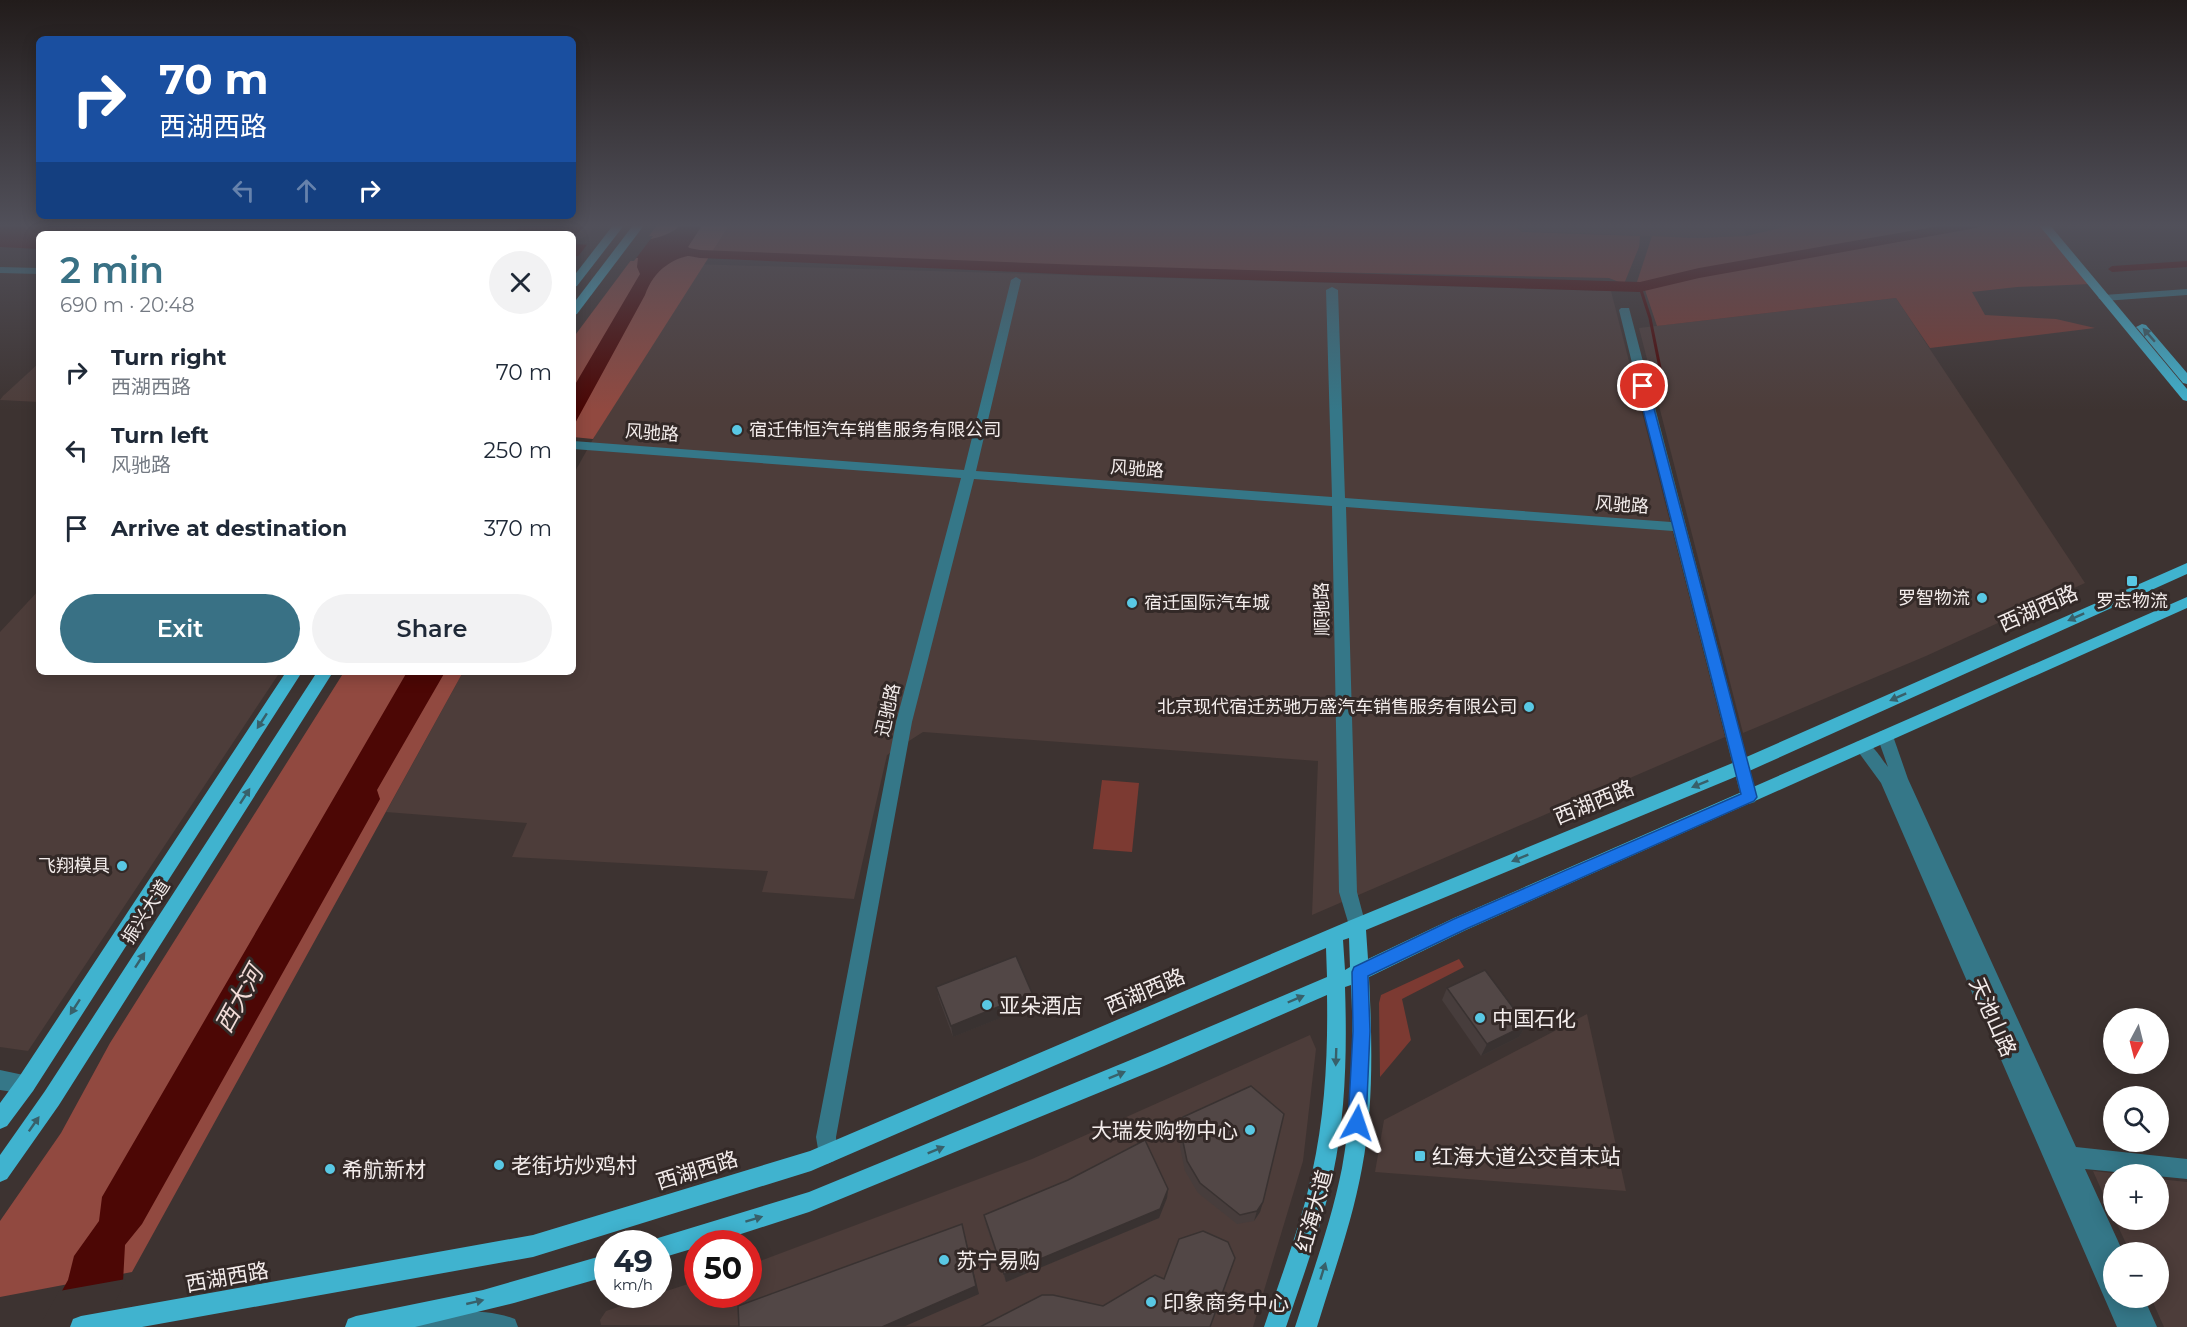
<!DOCTYPE html>
<html lang="en">
<head>
<meta charset="utf-8">
<style>
  body { margin:0; font-family:Montserrat,"Noto Sans SC",sans-serif; background:#f2f2f3; color:#1f2937; height:100vh; display:flex; flex-direction:column; font-size:22px; white-space:nowrap }
  * { box-sizing:border-box; margin:0 }
  p { font-size:20px; color:#747a83 }
  .icon { flex:none; width:33px; height:33px; fill:none; stroke:currentColor; stroke-width:2; stroke-linecap:round; stroke-linejoin:round }
  .map { position:relative; flex:1; overflow:hidden }
  .details { position:absolute; left:36px; top:231px; width:540px; height:444px; display:flex; flex-direction:column; background:#fff; border-radius:9px; box-shadow:0 3px 15px #0003 }
  .details>* { flex:none }
  .banner { position:absolute; left:36px; top:36px; width:540px; height:183px; border-radius:9px; box-shadow:0 3px 15px #0003; background:#1a4fa0; color:#fff; overflow:hidden }
  .needle { width:39px; rotate:187deg }
  .controls { position:absolute; left:2103px; top:1008px; display:grid; gap:12px }
  .controls a { display:grid; place-items:center; width:66px; height:66px; border-radius:50%; background:#fff; box-shadow:0 3px 15px #0003; font-size:30px }
  .speed { position:absolute; left:594px; top:1230px; display:flex; gap:12px; font-size:30px; font-weight:700; text-align:center }
  .speed>* { display:grid; place-content:center; width:78px; height:78px; border-radius:50%; background:#fff; box-shadow:0 3px 15px #0003; line-height:1 }
  .speed small { font-size:15px; font-weight:400 }
  .speed .limit { border:9px solid #d22; background:#fff; color:#111 }
  .pin { position:absolute; display:grid; place-items:center; width:51px; height:51px; color:#fff; margin:-26px; border:3px solid #fff; border-radius:50%; box-shadow:0 2px 6px #0007 }
  .me { position:absolute; width:66px; margin:-33px; rotate:5deg; stroke-linejoin:round; filter:drop-shadow(0 0 4px #0008) }
  .turn { display:flex; align-items:center; gap:21px; height:126px; padding:0 24px; font-size:27px }
  .turn .icon { width:78px; height:78px; stroke-width:2.5 }
  .turn b { display:block; font-size:42px; line-height:51px }
  .lanes { display:flex; align-items:center; height:57px; padding:0 24px; background:#0003; justify-content:center; gap:30px; direction:ltr }
  .lanes .off { opacity:.35 }
  .round { display:grid; place-items:center; flex:none; width:63px; height:63px; border-radius:32px; background:#f2f2f3 }
  .head { display:flex; align-items:center; justify-content:space-between; height:102px; padding:0 24px }
  h1 { font-size:36px; font-weight:600; line-height:45px; color:#397185 }
  .button { display:flex; gap:12px; margin-top:auto; padding:12px 24px }
  .button a { flex:1; height:69px; border-radius:36px; background:#397185; color:#fff; font-size:24px; font-weight:600; line-height:69px; text-align:center }
  .button a+a { background:#f2f2f3; color:#1f2937 }
  ul { padding:0; list-style:none }
  li { display:flex; align-items:center; gap:18px; height:78px; padding:0 24px }
  li div { flex:1 }
  li b { display:block; font-size:22px }
  li em { font-style:normal }
  .map>svg:first-child { display:block }
</style>
</head>
<body>
<div class="map">
<svg width="2187" height="1327" viewBox="0 0 2187 1327">
  <rect width="100%" height="100%" fill="#3d3331"/>
  <g fill="#4d3d3a">
    <path d="M88,224H596L587,236L579,240H573V234H395Z"/>
    <path d="M1506,224H1743L1746,236L1695,238L1522,231L1514,225Z"/>
    <path d="M691,264L1611,291L1725,737L1312,915L1318,761L923,732L887,755L854,899L762,892L768,871L512,857L527,823L386,812L463,672H573V475Z"/>
    <path d="M1896,298L2085,583L1926,656L1743,733L1639,328Z"/>
    <path d="M39,363V402L0,400L3,396Z"/>
    <path d="M39,590V672H280L28,1051L0,1047V632Z"/>
    <path d="M1587,1014L1626,1191L1375,1172L1384,1120Z"/>
    <path d="M1310,1035L1316,1049L1303,1161L1253,1327L601,1325L600,1320L606,1311L697,1281L698,1294H748L749,1265L1032,1159Z"/>
    <path d="M2093,1171L2121,1174H2114L2113,1216Z"/>
    <path d="M2159,1179L2187,1182V1327H2164L2151,1298H2158V1252H2130L2115,1220H2158Z"/>
  </g>
  <g fill="#7c3a32">
    <path d="M730,224H1291L1292,227L1335,228L1333,224H1506L1514,225L1522,232L1640,236L1639,247L1624,284L1609,278L1128,268L712,252Z"/>
    <path d="M1797,224H1956L1636,285L1652,236L1695,238L1746,236Z"/>
    <path d="M2039,224L2090,284L2017,287L1972,292L1985,315L2056,319L2095,328L1930,348L1896,298L1657,326L1645,290L1647,287L1709,274L1987,225Z"/>
    <path d="M1102,780L1139,783L1132,852L1093,849Z"/>
    <path d="M1459,959L1464,967L1402,999L1411,1040L1380,1077L1379,1003L1381,995Z"/>
  </g>
  <g fill="#914940">
    <path d="M658,224H730L593,439L573,437V338Z"/>
    <path d="M344,672H463L132,1272L0,1297V1221L61,1133L110,1043Z"/>
  </g>
  <g fill="#4c0705">
    <path d="M0,224L201,234H39V249L0,247Z"/>
    <path d="M521,224H584L576,236L514,234Z"/>
    <path d="M681,224H703L688,247L700,254C673,256 654,270 645,295L573,427V388L640,274L637,267L638,258L573,256V244C598,246 666,245 681,224Z"/>
    <path d="M407,672H445L377,790L380,799L356,842L142,1224L125,1245L123,1282L42,1327L68,1280L74,1256L99,1221L102,1197Z"/>
  </g>
  <g fill="#3d3331">
    <path d="M653,236L634,261L576,259L590,241Z"/>
    <path d="M126,1279L104,1327H39L59,1291Z"/>
  </g>
  <g fill="none" stroke-linecap="round" stroke-linejoin="round">
    <path stroke="#4c0705" stroke-width="3" d="M1640,287L1650,318L1662,378"/>
    <path fill="#4c0705" fill-rule="evenodd" d="M2187,261V267L2112,272L2108,269L2112,266Z"/>
    <path fill="#4c0705" fill-rule="evenodd" d="M1950,224H1983L1976,228L1699,278L1640,292L1083,275L700,258L667,252L665,249L672,245L700,250L1083,265L1640,282L1699,268Z"/>
    <g fill="#357788" fill-rule="evenodd">
      <path d="M0,267L39,268V274L0,273Z"/>
      <path d="M1016,277L1021,280L976,471L1332,497L1326,290L1332,287L1338,290L1345,498L1671,522L1619,310L1621,308H1629L1757,797L1755,802L1749,804L1743,802L1741,797L1673,531L1346,507L1357,892L1366,926L1363,932L1357,934L1351,932L1339,892L1332,506L974,479L912,722L836,1137L837,1154L834,1161L827,1164L820,1161L816,1137L896,722L961,478L573,449V441L964,470L1011,280Z"/>
      <path d="M2187,289V295L2104,301L2098,298L2104,295Z"/>
      <path d="M1885,730L1891,732L1893,736L1908,779L2076,1147L2187,1159V1179L2085,1169L2123,1252H2114V1298H2144L2157,1327H2117L1881,783L1854,746L1856,742C1870,737 1880,757 1888,767L1877,736L1879,732Z"/>
      <path d="M0,1070L33,1077L36,1084L33,1091L26,1094L0,1090Z"/>
      <path d="M412,1312C444,1312 485,1307 515,1319L518,1327H403L401,1323L404,1315Z"/>
    </g>
    <g fill="#40b3cf" fill-rule="evenodd">
      <path d="M614,224H625L577,286L573,287V277Z"/>
      <path d="M634,224H645L577,314L573,315V304Z"/>
      <path d="M2038,224H2049L2187,389V401L2183,400Z"/>
      <path d="M2142,324L2146,325L2187,373V384L2183,383L2138,329L2136,327Z"/>
      <path d="M2187,563V574L1747,772L1366,930L1368,959L1454,918L2187,597V608L1466,930L1369,977C1372,1040 1374,1106 1362,1168C1352,1223 1333,1274 1317,1327H1295C1312,1274 1331,1223 1342,1168C1353,1108 1354,1045 1351,985L1345,987C1347,1049 1346,1113 1333,1174C1322,1226 1303,1276 1286,1327H1264C1281,1276 1301,1226 1312,1173C1325,1115 1328,1055 1327,995L1164,1066L809,1212L710,1244H698V1247L658,1259V1244H650L658,1238L809,1192L1150,1052L1327,977L1326,948L811,1171L533,1257L142,1327H70L73,1319L81,1316L533,1235L810,1151L1351,920L1735,762ZM1349,938L1350,967L1345,970L1343,940Z"/>
      <path d="M286,672H302L33,1091L7,1126L0,1129V1103L19,1077Z"/>
      <path d="M317,672H333L59,1105L7,1179L0,1182V1155L45,1091Z"/>
      <path d="M608,1254V1276L514,1303L415,1327H345L348,1319L356,1316L483,1290Z"/>
    </g>
  </g>
  <g fill="#473d3c">
    <path d="M936,987L1032,993L1033,1005L953,1037L939,999Z"/>
    <path d="M1447,988L1526,1025L1519,1037L1481,1056L1442,1000Z"/>
    <path d="M1183,1117L1263,1202L1260,1212L1254,1221L1237,1224L1198,1193L1185,1171L1180,1147Z"/>
    <path d="M1168,1189L1167,1198L1159,1218L1006,1282L986,1225L984,1215Z"/>
  </g>
  <g fill="#393231">
    <path d="M1032,993L1033,1005L953,1037L951,1026Z"/>
    <path d="M1526,1025L1519,1037L1481,1056L1487,1044Z"/>
    <path d="M1168,1189L1167,1198L1159,1218L1006,1282L1004,1274Z"/>
    <path d="M1263,1202L1260,1212L1254,1221L1257,1211Z"/>
    <path d="M962,1224L979,1294L903,1327H882Z"/>
  </g>
  <g fill="#524746" stroke="#393231" stroke-width="1.5">
    <path d="M1016,956L1032,993L951,1026L936,987Z"/>
    <path d="M1485,970L1526,1025L1487,1044L1447,988Z"/>
    <path d="M1251,1086L1284,1114L1263,1202L1257,1211L1240,1215L1200,1183L1187,1161L1182,1137L1183,1117Z"/>
    <path d="M1145,1140L1168,1189L1160,1209L1004,1274L984,1215L1068,1180Z"/>
    <path d="M962,1224L976,1286L882,1327H739L738,1306Z"/>
    <path d="M1203,1231L1228,1242L1235,1258L1210,1327H980L1042,1295H1053L1103,1306L1155,1275L1164,1279L1179,1239Z"/>
  </g>
  <defs><path id="oneway-solid" d="M-6-.8H1V-3.2L6.5 0L1 3.2V.8H-6Z" transform="scale(1.5)"/></defs>
  <g fill="#38606a">
    <use href="#oneway-solid" transform="translate(2149 335) rotate(-131)"/>
    <use href="#oneway-solid" transform="translate(2076 617) rotate(156)"/>
    <use href="#oneway-solid" transform="translate(1898 697) rotate(156)"/>
    <use href="#oneway-solid" transform="translate(262 721) rotate(123)"/>
    <use href="#oneway-solid" transform="translate(1700 784) rotate(158)"/>
    <use href="#oneway-solid" transform="translate(245 796) rotate(-57)"/>
    <use href="#oneway-solid" transform="translate(1520 858) rotate(158)"/>
    <use href="#oneway-solid" transform="translate(140 960) rotate(-57)"/>
    <use href="#oneway-solid" transform="translate(1296 999) rotate(-23)"/>
    <use href="#oneway-solid" transform="translate(75 1007) rotate(123)"/>
    <use href="#oneway-solid" transform="translate(1336 1057) rotate(92)"/>
    <use href="#oneway-solid" transform="translate(1117 1075) rotate(-22)"/>
    <use href="#oneway-solid" transform="translate(34 1124) rotate(-55)"/>
    <use href="#oneway-solid" transform="translate(936 1150) rotate(-22)"/>
    <use href="#oneway-solid" transform="translate(754 1219) rotate(-17)"/>
    <use href="#oneway-solid" transform="translate(1323 1271) rotate(-73)"/>
    <use href="#oneway-solid" transform="translate(475 1302) rotate(-13)"/>
  </g>
  <linearGradient id="sky" x2="0" y2="1"><stop stop-color="#221c1b"/><stop offset="0.55" stop-color="#51505a"/><stop offset="1" stop-color="#51505a" stop-opacity="0"/></linearGradient>
  <rect width="2187" height="410" fill="url(#sky)"/>
  <path fill="#1a73e8" stroke="#114b97" stroke-width="1.5" d="M1643,383L1648,386L1757,797L1754,801L1466,929L1368,976L1370,1031L1366,1123L1363,1129L1357,1132L1350,1129L1348,1123L1353,1031L1352,972L1354,967L1454,919L1741,794L1637,386Z"/>
  <g fill="#59c8e4" stroke="#332927" stroke-width="2">
    <circle cx="737" cy="430" r="6"/>
    <rect x="2126" y="575" width="12" height="12" rx="3"/>
    <circle cx="1982" cy="598" r="6"/>
    <circle cx="1132" cy="603" r="6"/>
    <circle cx="1529" cy="707" r="6"/>
    <circle cx="122" cy="866" r="6"/>
    <circle cx="987" cy="1005" r="6"/>
    <circle cx="1480" cy="1018" r="6"/>
    <circle cx="1250" cy="1130" r="6"/>
    <rect x="1414" y="1150" width="12" height="12" rx="3"/>
    <circle cx="499" cy="1165" r="6"/>
    <circle cx="330" cy="1169" r="6"/>
    <circle cx="944" cy="1260" r="6"/>
    <circle cx="1151" cy="1302" r="6"/>
  </g>
  <g text-anchor="middle" dominant-baseline="central" stroke-width="6" stroke-linejoin="round" paint-order="stroke">
    <g font-size="18" fill="#f3eceb" stroke="#332927" text-anchor="end">
      <text x="749" y="430" text-anchor="start">宿迁伟恒汽车销售服务有限公司</text>
      <text x="1970" y="598">罗智物流</text>
      <text x="2132" y="601" text-anchor="middle">罗志物流</text>
      <text x="1144" y="603" text-anchor="start">宿迁国际汽车城</text>
      <text x="1517" y="707">北京现代宿迁苏驰万盛汽车销售服务有限公司</text>
      <text x="110" y="866">飞翔模具</text>
    </g>
    <g font-size="18" fill="#f3eceb" stroke="#332927">
      <text transform="translate(652 433) rotate(4)">风驰路</text>
      <text transform="translate(1137 469) rotate(4)">风驰路</text>
      <text transform="translate(1622 505) rotate(4)">风驰路</text>
      <text transform="translate(1322 609) rotate(-91)">顺驰路</text>
      <text transform="translate(888 710) rotate(-77)">迅驰路</text>
      <text transform="translate(146 912) rotate(-57)">振兴大道</text>
    </g>
    <g font-size="21" fill="#f3eceb" stroke="#332927">
      <text transform="translate(2038 608) rotate(-24)">西湖西路</text>
      <text transform="translate(1594 802) rotate(-22)">西湖西路</text>
      <text transform="translate(1145 991) rotate(-23)">西湖西路</text>
      <text transform="translate(1993 1017) rotate(66)">天池山路</text>
      <text transform="translate(697 1170) rotate(-17)">西湖西路</text>
      <text transform="translate(1314 1211) rotate(-75)">红海大道</text>
      <text transform="translate(227 1277) rotate(-10)">西湖西路</text>
    </g>
    <g font-size="21" fill="#f3eceb" stroke="#332927" text-anchor="start">
      <text x="999" y="1005">亚朵酒店</text>
      <text x="1492" y="1018">中国石化</text>
      <text x="1238" y="1130" text-anchor="end">大瑞发购物中心</text>
      <text x="1432" y="1156">红海大道公交首末站</text>
      <text x="511" y="1165">老街坊炒鸡村</text>
      <text x="342" y="1169">希航新材</text>
      <text x="956" y="1260">苏宁易购</text>
      <text x="1163" y="1302">印象商务中心</text>
    </g>
    <g font-size="24" font-style="italic" fill="#f2dbd7" stroke="#332927">
      <text transform="translate(239 999) rotate(-61)">西大河</text>
    </g>
  </g>
</svg>
<div class="controls">
<a><svg class="needle" viewBox="-14 -14 28 28"><path d="M0-13l5 13h-10z" fill="#e53935"/><path d="M0 13l5-13h-10z" fill="#747a83"/></svg></a>
<a><svg class="icon" aria-label="search" viewBox="0 0 24 24"><circle cx="10" cy="10" r="6"/><path d="M15 15l6 6"/></svg></a>
<a>+</a>
<a>−</a>
</div>
<div class="speed"><div>49<small>km/h</small></div><div class="limit">50</div></div>
<div class="pin" style="left:1643px;top:386px;background:#d93025"><svg class="icon" aria-label="arrive" viewBox="0 0 24 24"><path d="M6 21V4h12l-3 4 3 4H6"/></svg></div>
<svg class="me" style="left:1357px;top:1123px" viewBox="-20 -20 40 40"><path d="M0-17L14 15 0 8-14 15z" fill="#1a73e8" stroke="#fff" stroke-width="4"/></svg>
<div class="banner">
<div class="turn"><svg class="icon" aria-label="right" viewBox="0 0 24 24"><path d="M7 20v-9h11M14 6l5 5-5 5"/></svg><div><b>70 m</b>西湖西路</div></div>
<div class="lanes"><svg class="icon off" aria-label="left" viewBox="0 0 24 24"><path d="M17 20v-9H6M10 6l-5 5 5 5"/></svg><svg class="icon off" aria-label="ahead" viewBox="0 0 24 24"><path d="M12 20V5M6 11l6-6 6 6"/></svg><svg class="icon" aria-label="right" viewBox="0 0 24 24"><path d="M7 20v-9h11M14 6l5 5-5 5"/></svg></div>
</div>
<section class="details">
<div class="head"><div><h1>2 min</h1><p>690 m · 20:48</p></div><a class="round"><svg class="icon" aria-label="close" viewBox="0 0 24 24"><path d="M6 6l12 12M18 6L6 18"/></svg></a></div>
<ul>
<li><svg class="icon" aria-label="right" viewBox="0 0 24 24"><path d="M7 20v-9h11M14 6l5 5-5 5"/></svg><div><b>Turn right</b><p>西湖西路</p></div><em>70 m</em></li>
<li><svg class="icon" aria-label="left" viewBox="0 0 24 24"><path d="M17 20v-9H6M10 6l-5 5 5 5"/></svg><div><b>Turn left</b><p>风驰路</p></div><em>250 m</em></li>
<li><svg class="icon" aria-label="arrive" viewBox="0 0 24 24"><path d="M6 21V4h12l-3 4 3 4H6"/></svg><div><b>Arrive at destination</b></div><em>370 m</em></li>
</ul>
<div class="button"><a>Exit</a><a>Share</a></div>
</section>
</div>
</body>
</html>
